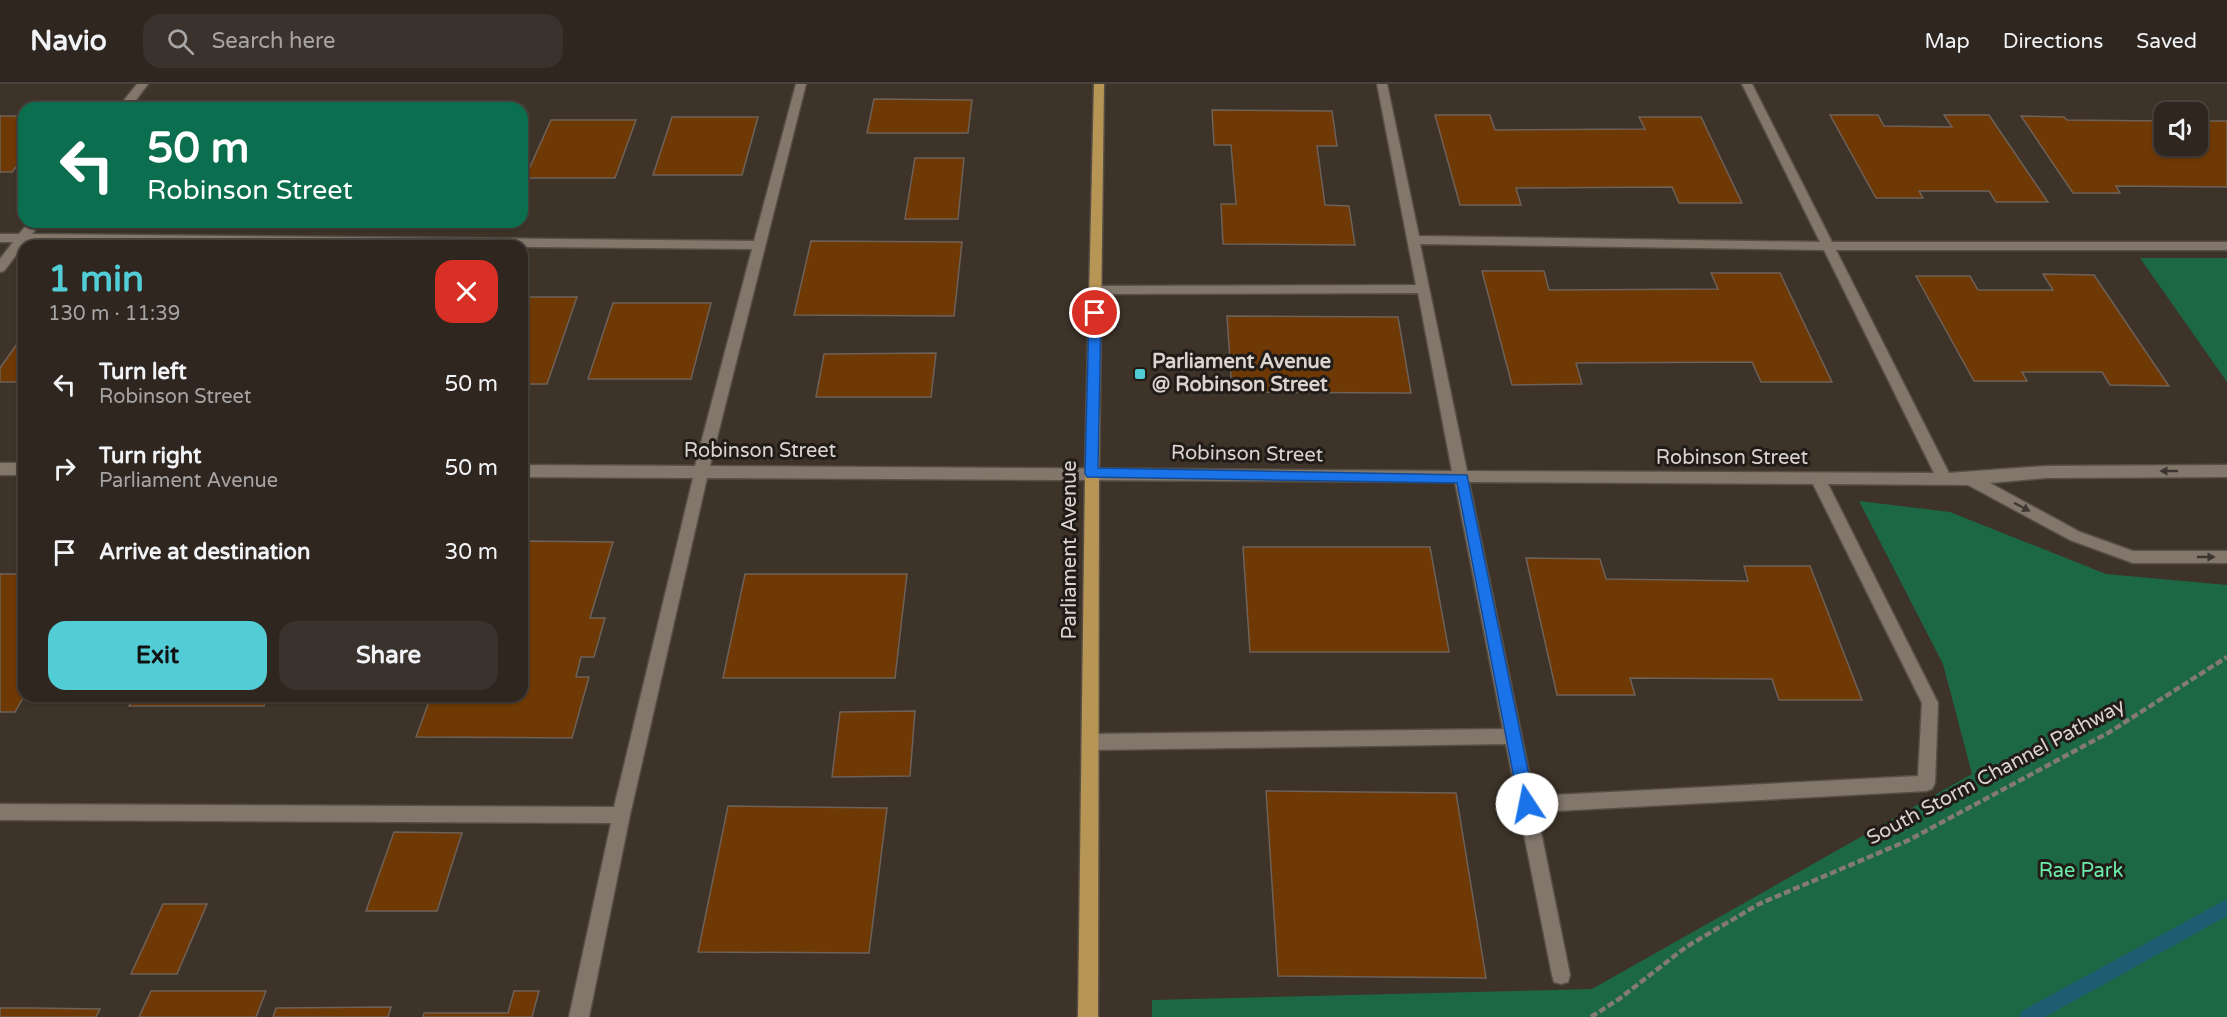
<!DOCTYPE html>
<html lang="en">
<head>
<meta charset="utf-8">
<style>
  body { margin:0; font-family:"Varela Round",sans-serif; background:#3a322c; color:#f1f3f6; height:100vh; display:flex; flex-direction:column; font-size:22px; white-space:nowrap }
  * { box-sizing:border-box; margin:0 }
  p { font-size:20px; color:#a7a5a4 }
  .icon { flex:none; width:33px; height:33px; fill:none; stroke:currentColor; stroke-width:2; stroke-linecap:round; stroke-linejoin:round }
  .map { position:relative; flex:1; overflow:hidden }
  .details { position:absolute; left:18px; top:156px; width:510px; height:462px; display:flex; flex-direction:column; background:#2e261f; border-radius:18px; box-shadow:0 2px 4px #0004,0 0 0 2px #49433d }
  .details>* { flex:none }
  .banner { position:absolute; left:18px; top:18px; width:510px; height:126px; border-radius:18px; box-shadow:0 2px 4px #0004,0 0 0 2px #49433d; background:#0b6e4f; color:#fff; overflow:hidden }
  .controls { position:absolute; left:2154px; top:18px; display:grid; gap:12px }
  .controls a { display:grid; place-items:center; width:54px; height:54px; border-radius:12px; background:#2e261f; box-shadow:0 2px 4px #0004,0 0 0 2px #49433d; font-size:30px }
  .pin { position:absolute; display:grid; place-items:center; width:51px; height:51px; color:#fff; margin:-26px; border:3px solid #fff; border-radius:50%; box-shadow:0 2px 6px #0007 }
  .me { position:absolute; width:66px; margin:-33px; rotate:349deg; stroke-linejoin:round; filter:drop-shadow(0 0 4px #0008) }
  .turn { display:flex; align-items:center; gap:21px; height:126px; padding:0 30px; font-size:27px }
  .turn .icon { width:78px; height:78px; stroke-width:2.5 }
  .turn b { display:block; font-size:42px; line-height:51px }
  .round { display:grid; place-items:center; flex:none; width:63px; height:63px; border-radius:18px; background:#3a322c }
  .head { display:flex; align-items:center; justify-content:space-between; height:102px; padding:0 30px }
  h1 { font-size:36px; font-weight:800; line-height:45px; color:#52ccd5 }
  .action { display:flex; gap:12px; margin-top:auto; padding:12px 30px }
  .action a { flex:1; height:69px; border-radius:18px; background:#52ccd5; color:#111; font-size:24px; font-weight:800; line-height:69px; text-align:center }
  .action a+a { background:#3a322c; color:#f1f3f6 }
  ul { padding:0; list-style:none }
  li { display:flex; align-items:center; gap:18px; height:84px; padding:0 30px }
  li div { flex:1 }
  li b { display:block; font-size:22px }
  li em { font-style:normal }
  header { display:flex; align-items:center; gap:36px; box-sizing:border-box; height:84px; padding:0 30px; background:#2e261f; border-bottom:2px solid #49433d }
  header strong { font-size:28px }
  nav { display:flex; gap:33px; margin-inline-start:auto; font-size:21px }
  .search { width:420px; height:54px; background:#3a322c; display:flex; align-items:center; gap:15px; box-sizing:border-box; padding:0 21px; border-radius:18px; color:#a7a5a4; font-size:22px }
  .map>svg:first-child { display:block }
</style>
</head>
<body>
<header>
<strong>Navio</strong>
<div class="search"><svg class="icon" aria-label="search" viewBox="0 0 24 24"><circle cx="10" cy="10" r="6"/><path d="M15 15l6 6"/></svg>Search here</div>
<nav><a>Map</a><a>Directions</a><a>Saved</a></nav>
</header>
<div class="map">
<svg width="2227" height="933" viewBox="0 0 2227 933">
  <rect width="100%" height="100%" fill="#3d3329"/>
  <g fill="#1d6844">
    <path d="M2140,174H2227V298Z"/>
    <path d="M1859,417L1950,428L2106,490L2227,501V933H1152V916L1592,905L1972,690L1943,580Z"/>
  </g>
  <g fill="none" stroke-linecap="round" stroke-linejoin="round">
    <path fill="#1e5c72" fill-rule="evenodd" d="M2227,815V832L2045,933H2019L2022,927Z"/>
  </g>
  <g fill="#6e3905" stroke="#6e6158" stroke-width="1.5">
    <path d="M874,15L972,16L968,49H867Z"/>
    <path d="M1212,26L1332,27L1337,62H1317L1325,121L1349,122L1355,161L1223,160L1221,120H1236L1231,61H1214Z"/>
    <path d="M1435,31H1490L1495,46L1645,45L1639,33H1701L1742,119H1679L1672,103L1516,104L1521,121H1460Z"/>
    <path d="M1830,31H1878L1884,42L1952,43L1944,31H1989L2048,118H1996L1989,107H1919L1923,114H1876Z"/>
    <path d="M0,32H24V73L12,88H0Z"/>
    <path d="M2021,32L2064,33L2067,36L2164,37V62H2198V37H2227V103L2116,102L2120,109H2073Z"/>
    <path d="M672,33H758L742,91H653Z"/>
    <path d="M551,36H636L615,94H525Z"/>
    <path d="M915,74H964L958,135H905Z"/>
    <path d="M811,157L962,158L954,232L794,231Z"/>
    <path d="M1482,187H1544L1549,206L1718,205L1711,189H1780L1832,298H1761L1752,278L1576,279L1582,300L1512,301Z"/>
    <path d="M2043,190L2094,191L2169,302L2110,301L2102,288H2022L2027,297H1974L1916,192H1970L1978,206H2053Z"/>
    <path d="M522,213H577L547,300H522Z"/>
    <path d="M613,219H711L691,295H588Z"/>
    <path d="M1227,232L1398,233L1411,309L1232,308Z"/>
    <path d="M24,250V298H0V284Z"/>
    <path d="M936,269L931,313H816L824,270Z"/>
    <path d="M522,457L613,458L590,534H605L594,573H581L576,593H589L572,654L416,653L431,612H522Z"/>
    <path d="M1243,463H1430L1449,568H1250Z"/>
    <path d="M1526,474L1600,475L1606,495L1748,497L1744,482H1810L1862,616H1779L1772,595L1630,594L1635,611H1557Z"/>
    <path d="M0,490H24V612L15,628H0Z"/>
    <path d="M745,490H907L895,594H723Z"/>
    <path d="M135,612H268L264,622H129Z"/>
    <path d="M915,627L910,692L832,693L840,628Z"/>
    <path d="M1266,707L1456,709L1486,894L1278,892Z"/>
    <path d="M728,722L887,724L869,869L698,868Z"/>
    <path d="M394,748L462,749L437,827H366Z"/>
    <path d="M163,820H207L177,890H131Z"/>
    <path d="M151,907H266L256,933H139Z"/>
    <path d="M514,907H539L532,933H423L424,929H508Z"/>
    <path d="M391,923L388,933H273L276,924Z"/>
    <path d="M0,924H34L100,925L96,933H0Z"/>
  </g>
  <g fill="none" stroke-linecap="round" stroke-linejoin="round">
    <g stroke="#574f46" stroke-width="3">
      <g id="minor">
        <path d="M137,0H148L130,24H118Z"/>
        <path d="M796,0H806L710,382L1452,387L1418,209L1095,210L1089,206L1095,202L1416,201L1377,0H1387L1419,152L1820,158L1742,0H1752L1832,158H2227V166H1836L1949,389L2046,382L2227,381V393L2046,394L1990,399L2080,448L2133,467H2227V479H2133L2070,456L1968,401L1828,400L1938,619L1935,699L1932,705L1926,707L1537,728L1570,891L1568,898L1561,900L1554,898L1552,891L1506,660L1090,666L1084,663L1082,658L1084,653L1090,650L1503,645L1455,398L707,394L630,731L589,933H569L611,739L0,736V720L614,723L693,394L522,393V381L695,382L752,165L26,158L4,187L0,188V175L13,158H0V150H19L29,138H41L32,150L754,157ZM1420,160L1824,166L1934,389L1467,387ZM1469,398L1813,400L1922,619L1918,692L1534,712Z"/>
        <rect x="0" y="379" width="24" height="12"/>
      </g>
    </g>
    <g stroke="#574f46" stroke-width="3">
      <path id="major" d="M1094,0H1104L1099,389L1098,933H1078L1085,389Z"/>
    </g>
    <path stroke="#837a72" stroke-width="4.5" stroke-dasharray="7 3" stroke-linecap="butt" d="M1591,933L1619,915L1686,863L1759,820L1909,756L2108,649L2227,573"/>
    <use href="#minor" fill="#83776c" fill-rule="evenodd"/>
    <use href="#major" fill="#b79554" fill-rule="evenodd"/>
  </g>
  <defs><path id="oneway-solid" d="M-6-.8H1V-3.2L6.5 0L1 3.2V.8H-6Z" transform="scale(1.5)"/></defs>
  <g fill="#3e3731">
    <use href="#oneway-solid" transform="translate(2169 387) rotate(180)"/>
    <use href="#oneway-solid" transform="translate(2022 423) rotate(28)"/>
    <use href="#oneway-solid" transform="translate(2206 473)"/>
  </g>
  <path fill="#1a73e8" stroke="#114b97" stroke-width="1.5" d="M1095,225L1101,229L1098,384L1467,391L1535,720L1533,726L1527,728L1522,726L1519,720L1457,399L1087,393L1085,389L1089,229Z"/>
  <rect fill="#52ccd5" stroke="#211c17" stroke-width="2" x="1134" y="284" width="12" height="12" rx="3"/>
  <g text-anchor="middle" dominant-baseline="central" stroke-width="6" stroke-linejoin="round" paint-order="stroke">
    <g font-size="20" font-weight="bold" fill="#dbd4ce" stroke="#211c17" text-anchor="start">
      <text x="1152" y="278">Parliament Avenue<tspan x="1152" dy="23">@ Robinson Street</tspan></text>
    </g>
    <g font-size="20" fill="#dbd4ce" stroke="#211c17">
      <text x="760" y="367">Robinson Street</text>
      <text transform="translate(1247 370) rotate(1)">Robinson Street</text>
      <text x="1732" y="374">Robinson Street</text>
      <text transform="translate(1070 466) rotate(-90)">Parliament Avenue</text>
      <text transform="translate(1996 688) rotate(-28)">South Storm Channel Pathway</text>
    </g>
    <g font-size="20" fill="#6ceba9" stroke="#211c17">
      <text x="2081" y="787">Rae Park</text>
    </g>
  </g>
</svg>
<div class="controls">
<a><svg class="icon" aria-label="sound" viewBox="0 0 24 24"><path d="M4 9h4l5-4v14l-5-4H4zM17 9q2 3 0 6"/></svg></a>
</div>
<div class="pin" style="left:1095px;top:229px;background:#d93025"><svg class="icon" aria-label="arrive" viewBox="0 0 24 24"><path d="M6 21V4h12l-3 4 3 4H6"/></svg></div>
<svg class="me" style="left:1527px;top:720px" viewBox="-20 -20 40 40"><circle r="19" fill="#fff"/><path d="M0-13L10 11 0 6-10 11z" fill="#1a73e8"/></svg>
<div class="banner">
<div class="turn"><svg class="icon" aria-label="left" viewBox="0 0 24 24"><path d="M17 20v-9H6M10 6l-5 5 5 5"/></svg><div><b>50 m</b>Robinson Street</div></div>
</div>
<section class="details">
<div class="head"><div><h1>1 min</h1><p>130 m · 11:39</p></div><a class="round" style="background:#d93025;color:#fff"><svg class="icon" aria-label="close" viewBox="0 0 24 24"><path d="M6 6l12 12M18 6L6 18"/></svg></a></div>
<ul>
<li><svg class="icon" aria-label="left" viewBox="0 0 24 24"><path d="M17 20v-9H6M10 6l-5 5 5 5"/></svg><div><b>Turn left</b><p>Robinson Street</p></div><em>50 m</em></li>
<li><svg class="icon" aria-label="right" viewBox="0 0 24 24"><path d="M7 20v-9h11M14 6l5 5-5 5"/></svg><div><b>Turn right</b><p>Parliament Avenue</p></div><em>50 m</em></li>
<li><svg class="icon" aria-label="arrive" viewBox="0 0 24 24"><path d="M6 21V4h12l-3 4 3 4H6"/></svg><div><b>Arrive at destination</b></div><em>30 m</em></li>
</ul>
<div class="action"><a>Exit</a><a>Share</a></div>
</section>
</div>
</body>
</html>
